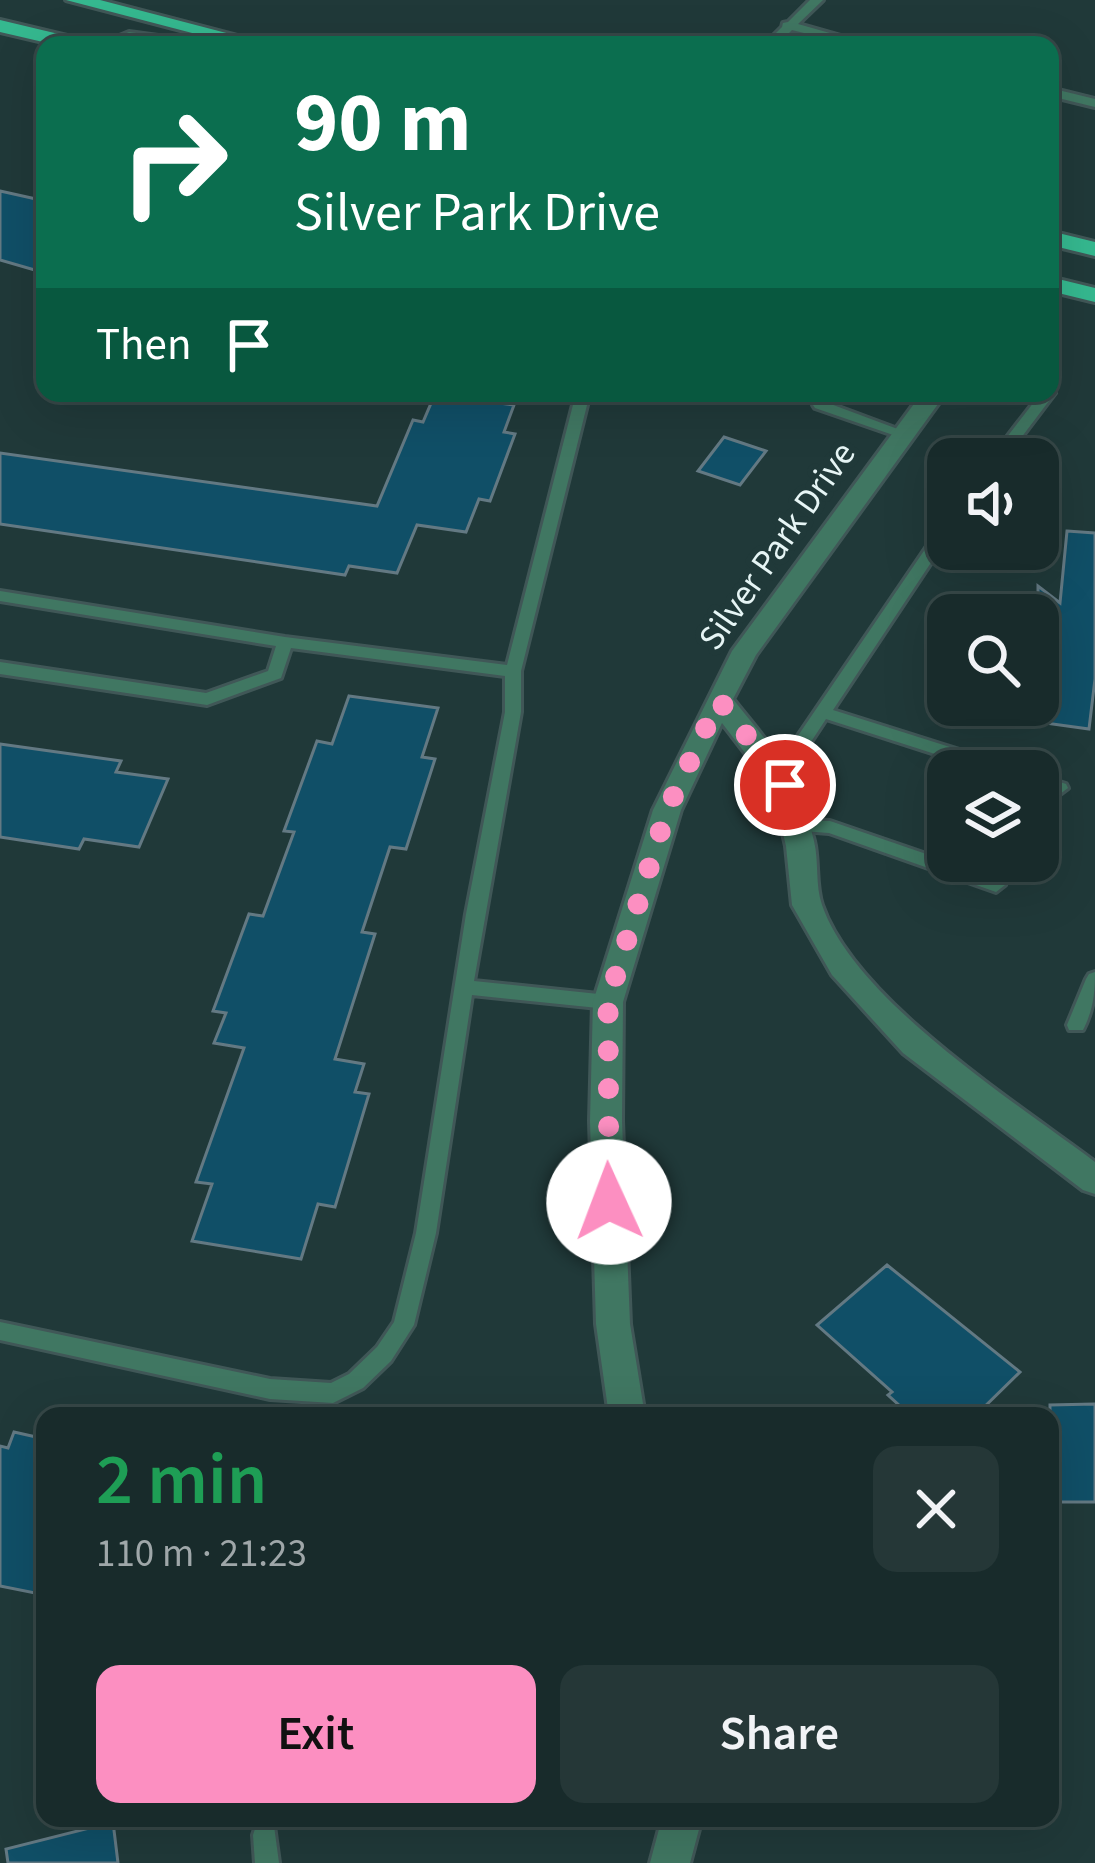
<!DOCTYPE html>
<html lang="en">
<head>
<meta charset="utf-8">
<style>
  body { margin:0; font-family:"Source Sans 3",sans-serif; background:#253737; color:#f1f3f6; height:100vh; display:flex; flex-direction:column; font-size:45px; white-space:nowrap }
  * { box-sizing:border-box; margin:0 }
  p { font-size:39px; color:#9fa7a9 }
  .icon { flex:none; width:66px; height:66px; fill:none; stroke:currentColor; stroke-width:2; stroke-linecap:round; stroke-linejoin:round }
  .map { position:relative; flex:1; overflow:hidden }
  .sheet { position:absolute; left:36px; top:1407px; width:1023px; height:420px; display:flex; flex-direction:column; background:#182b2b; border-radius:24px; box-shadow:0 12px 48px #0002,0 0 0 3px #364747 }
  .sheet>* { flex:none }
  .top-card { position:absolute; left:36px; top:36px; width:1023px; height:366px; border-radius:24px; box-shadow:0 12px 48px #0002,0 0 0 3px #364747; background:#0b6e4f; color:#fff; overflow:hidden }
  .fabs { position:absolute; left:927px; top:438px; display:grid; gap:24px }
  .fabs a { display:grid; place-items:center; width:132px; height:132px; border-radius:24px; background:#182b2b; box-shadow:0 12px 48px #0002,0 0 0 3px #364747; font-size:60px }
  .pin { position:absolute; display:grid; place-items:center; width:102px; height:102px; color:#fff; margin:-51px; border:6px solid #fff; border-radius:50%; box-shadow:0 3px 12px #0007 }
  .me { position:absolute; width:132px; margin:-66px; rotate:358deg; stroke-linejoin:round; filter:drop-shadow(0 0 9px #0008) }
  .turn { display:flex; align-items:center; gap:42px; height:252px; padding:0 60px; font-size:54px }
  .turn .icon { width:156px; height:156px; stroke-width:2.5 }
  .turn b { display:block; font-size:84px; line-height:102px }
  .then { display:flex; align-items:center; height:114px; padding:0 60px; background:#0003; gap:24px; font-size:45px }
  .round { display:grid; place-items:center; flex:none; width:126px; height:126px; border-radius:24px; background:#253737 }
  .head { display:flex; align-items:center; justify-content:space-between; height:204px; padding:0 60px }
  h1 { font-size:72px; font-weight:600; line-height:90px; color:#1e9e55 }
  .cta { display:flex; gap:24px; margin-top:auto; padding:24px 60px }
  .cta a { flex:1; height:138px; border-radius:24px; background:#fc8fc1; color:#111; font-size:48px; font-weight:600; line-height:138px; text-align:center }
  .cta a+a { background:#253737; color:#f1f3f6 }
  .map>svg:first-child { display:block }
</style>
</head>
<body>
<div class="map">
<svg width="1095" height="1863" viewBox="0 0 1095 1863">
  <rect width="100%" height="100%" fill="#203939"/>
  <g fill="#104f67" stroke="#637983" stroke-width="3">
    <path d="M0,191L45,201V273L0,260Z"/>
    <path d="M435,394L514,405L504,432L515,434L490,501L479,499L466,532L417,525L397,573L349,566L345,575L0,524V453L377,506L413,420L423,422Z"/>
    <path d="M724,437L766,451L740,485L698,471Z"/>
    <path d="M1067,531L1095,533V679L1089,729L1038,722V586L1060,603Z"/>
    <path d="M349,696L438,708L422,757L435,759L406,849L390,847L362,932L375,934L335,1059L364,1064L355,1092L369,1094L335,1207L318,1204L301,1259L192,1241L212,1184L196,1182L244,1048L214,1043L226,1013L213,1011L249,914L263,916L294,832L284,831L317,741L332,744Z"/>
    <path d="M0,744L121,761L116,772L168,779L139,847L84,839L79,849L0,837Z"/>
    <path d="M887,1265L1020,1372L975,1416H911L888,1395L892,1392L817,1325Z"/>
    <path d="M1095,1404V1502H1050V1405Z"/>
    <path d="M14,1432L45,1439V1595L0,1586V1446L8,1448Z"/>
    <path d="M113,1822L118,1863H8L6,1849Z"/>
  </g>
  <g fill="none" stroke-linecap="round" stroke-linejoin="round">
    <g stroke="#405757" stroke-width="6">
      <g id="service">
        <path d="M810,0H823L798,24L872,45H852L792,30L777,45H764L782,27L783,23L788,22Z"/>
        <path d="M129,32L195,41L201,45H169L130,40L115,45H98Z"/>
        <path d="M1050,88L1095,99V107L1050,96Z"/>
        <path d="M1050,389L1055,393L1005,459H990L1041,393H1050Z"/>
        <path d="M576,393H590L521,671V712L474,981L608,995L615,997L617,1002L615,1007L608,1009L472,995L436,1233L414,1325L391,1361L363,1388L333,1403L270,1399L0,1340V1322L270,1379L331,1383L349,1374L377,1347L394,1322L416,1233L466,914L505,712V676L291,648L281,678L207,705L0,674V662L206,693L268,671L276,646L0,601V591L285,637L507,665Z"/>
        <path d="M820,393H834L828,403L911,434L904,438L899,437L815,408L813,405Z"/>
        <path d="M948,521V537L833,710L1013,767L1015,771H988L826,719L803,754L780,775H768L766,771L768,767L791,746L943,523Z"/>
        <path d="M1038,775L1066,784L1068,788L1060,794L1038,787Z"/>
        <path d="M796,820L830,821L1002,880L1005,885L996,892L829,833L790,830L787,826Z"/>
        <path d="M1095,972C1095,994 1093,1010 1083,1030H1069L1067,1025L1086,979L1089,974Z"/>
        <path d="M265,1823L274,1826L279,1863H255L253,1835L256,1826Z"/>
      </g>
    </g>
    <g stroke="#405757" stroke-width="6">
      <g id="minor">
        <path d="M922,393H946L756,655L733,699C775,752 798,773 814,841C819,861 815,885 822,905C855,1000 1015,1102 1095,1162V1194L1083,1190L903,1053L832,975L792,905L786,846L772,788L722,723L681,810L623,1002L622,1121L630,1324L645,1416H609L596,1324L590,1121L593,1002L653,810L732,651Z"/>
        <path d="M662,1818H702L690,1863H650Z"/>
      </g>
    </g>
    <g stroke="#405757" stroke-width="6">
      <g id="primary">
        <path d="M66,0H100L272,45H238Z"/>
        <path d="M0,20L88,41L91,45H56L0,32Z"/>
        <path d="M1050,231L1095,242V256L1050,245Z"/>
        <path d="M1050,277L1095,288V302L1050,291Z"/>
      </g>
    </g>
    <use href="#service" fill="#407762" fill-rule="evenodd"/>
    <use href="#minor" fill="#407762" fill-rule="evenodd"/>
    <use href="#primary" fill="#35b88f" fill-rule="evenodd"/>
  </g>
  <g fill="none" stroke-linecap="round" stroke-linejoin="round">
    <path stroke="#fc8fc1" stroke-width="21" stroke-dasharray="0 37.8" d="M609,1202L608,1001L667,810L719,700L785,785"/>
  </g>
  <g text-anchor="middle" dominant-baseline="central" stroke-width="12" stroke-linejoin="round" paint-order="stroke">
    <g font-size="36" fill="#e6f5f5" stroke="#203939">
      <text transform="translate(777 546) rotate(-55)">Silver Park Drive</text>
    </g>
  </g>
</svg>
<div class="fabs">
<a><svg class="icon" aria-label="sound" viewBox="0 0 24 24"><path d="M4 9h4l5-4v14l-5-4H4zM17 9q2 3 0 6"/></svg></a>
<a><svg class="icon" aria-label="search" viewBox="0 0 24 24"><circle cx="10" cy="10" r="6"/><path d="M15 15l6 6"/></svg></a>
<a><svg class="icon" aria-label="layers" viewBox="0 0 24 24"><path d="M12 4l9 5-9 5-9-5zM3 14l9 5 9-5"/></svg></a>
</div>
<div class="pin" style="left:785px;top:785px;background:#d93025"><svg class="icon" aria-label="arrive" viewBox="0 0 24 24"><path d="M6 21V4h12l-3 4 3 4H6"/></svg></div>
<svg class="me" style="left:609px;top:1202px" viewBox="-20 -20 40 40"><circle r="19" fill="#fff"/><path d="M0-13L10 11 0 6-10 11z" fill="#fc8fc1"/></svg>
<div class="top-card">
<div class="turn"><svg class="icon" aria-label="right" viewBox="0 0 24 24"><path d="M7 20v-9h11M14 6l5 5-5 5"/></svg><div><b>90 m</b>Silver Park Drive</div></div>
<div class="then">Then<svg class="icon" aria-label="arrive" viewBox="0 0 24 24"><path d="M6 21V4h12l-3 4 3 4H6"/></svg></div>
</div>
<section class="sheet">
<div class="head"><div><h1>2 min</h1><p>110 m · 21:23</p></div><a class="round"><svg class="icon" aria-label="close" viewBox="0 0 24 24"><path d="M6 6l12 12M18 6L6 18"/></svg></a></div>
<div class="cta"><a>Exit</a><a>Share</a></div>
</section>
</div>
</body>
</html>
